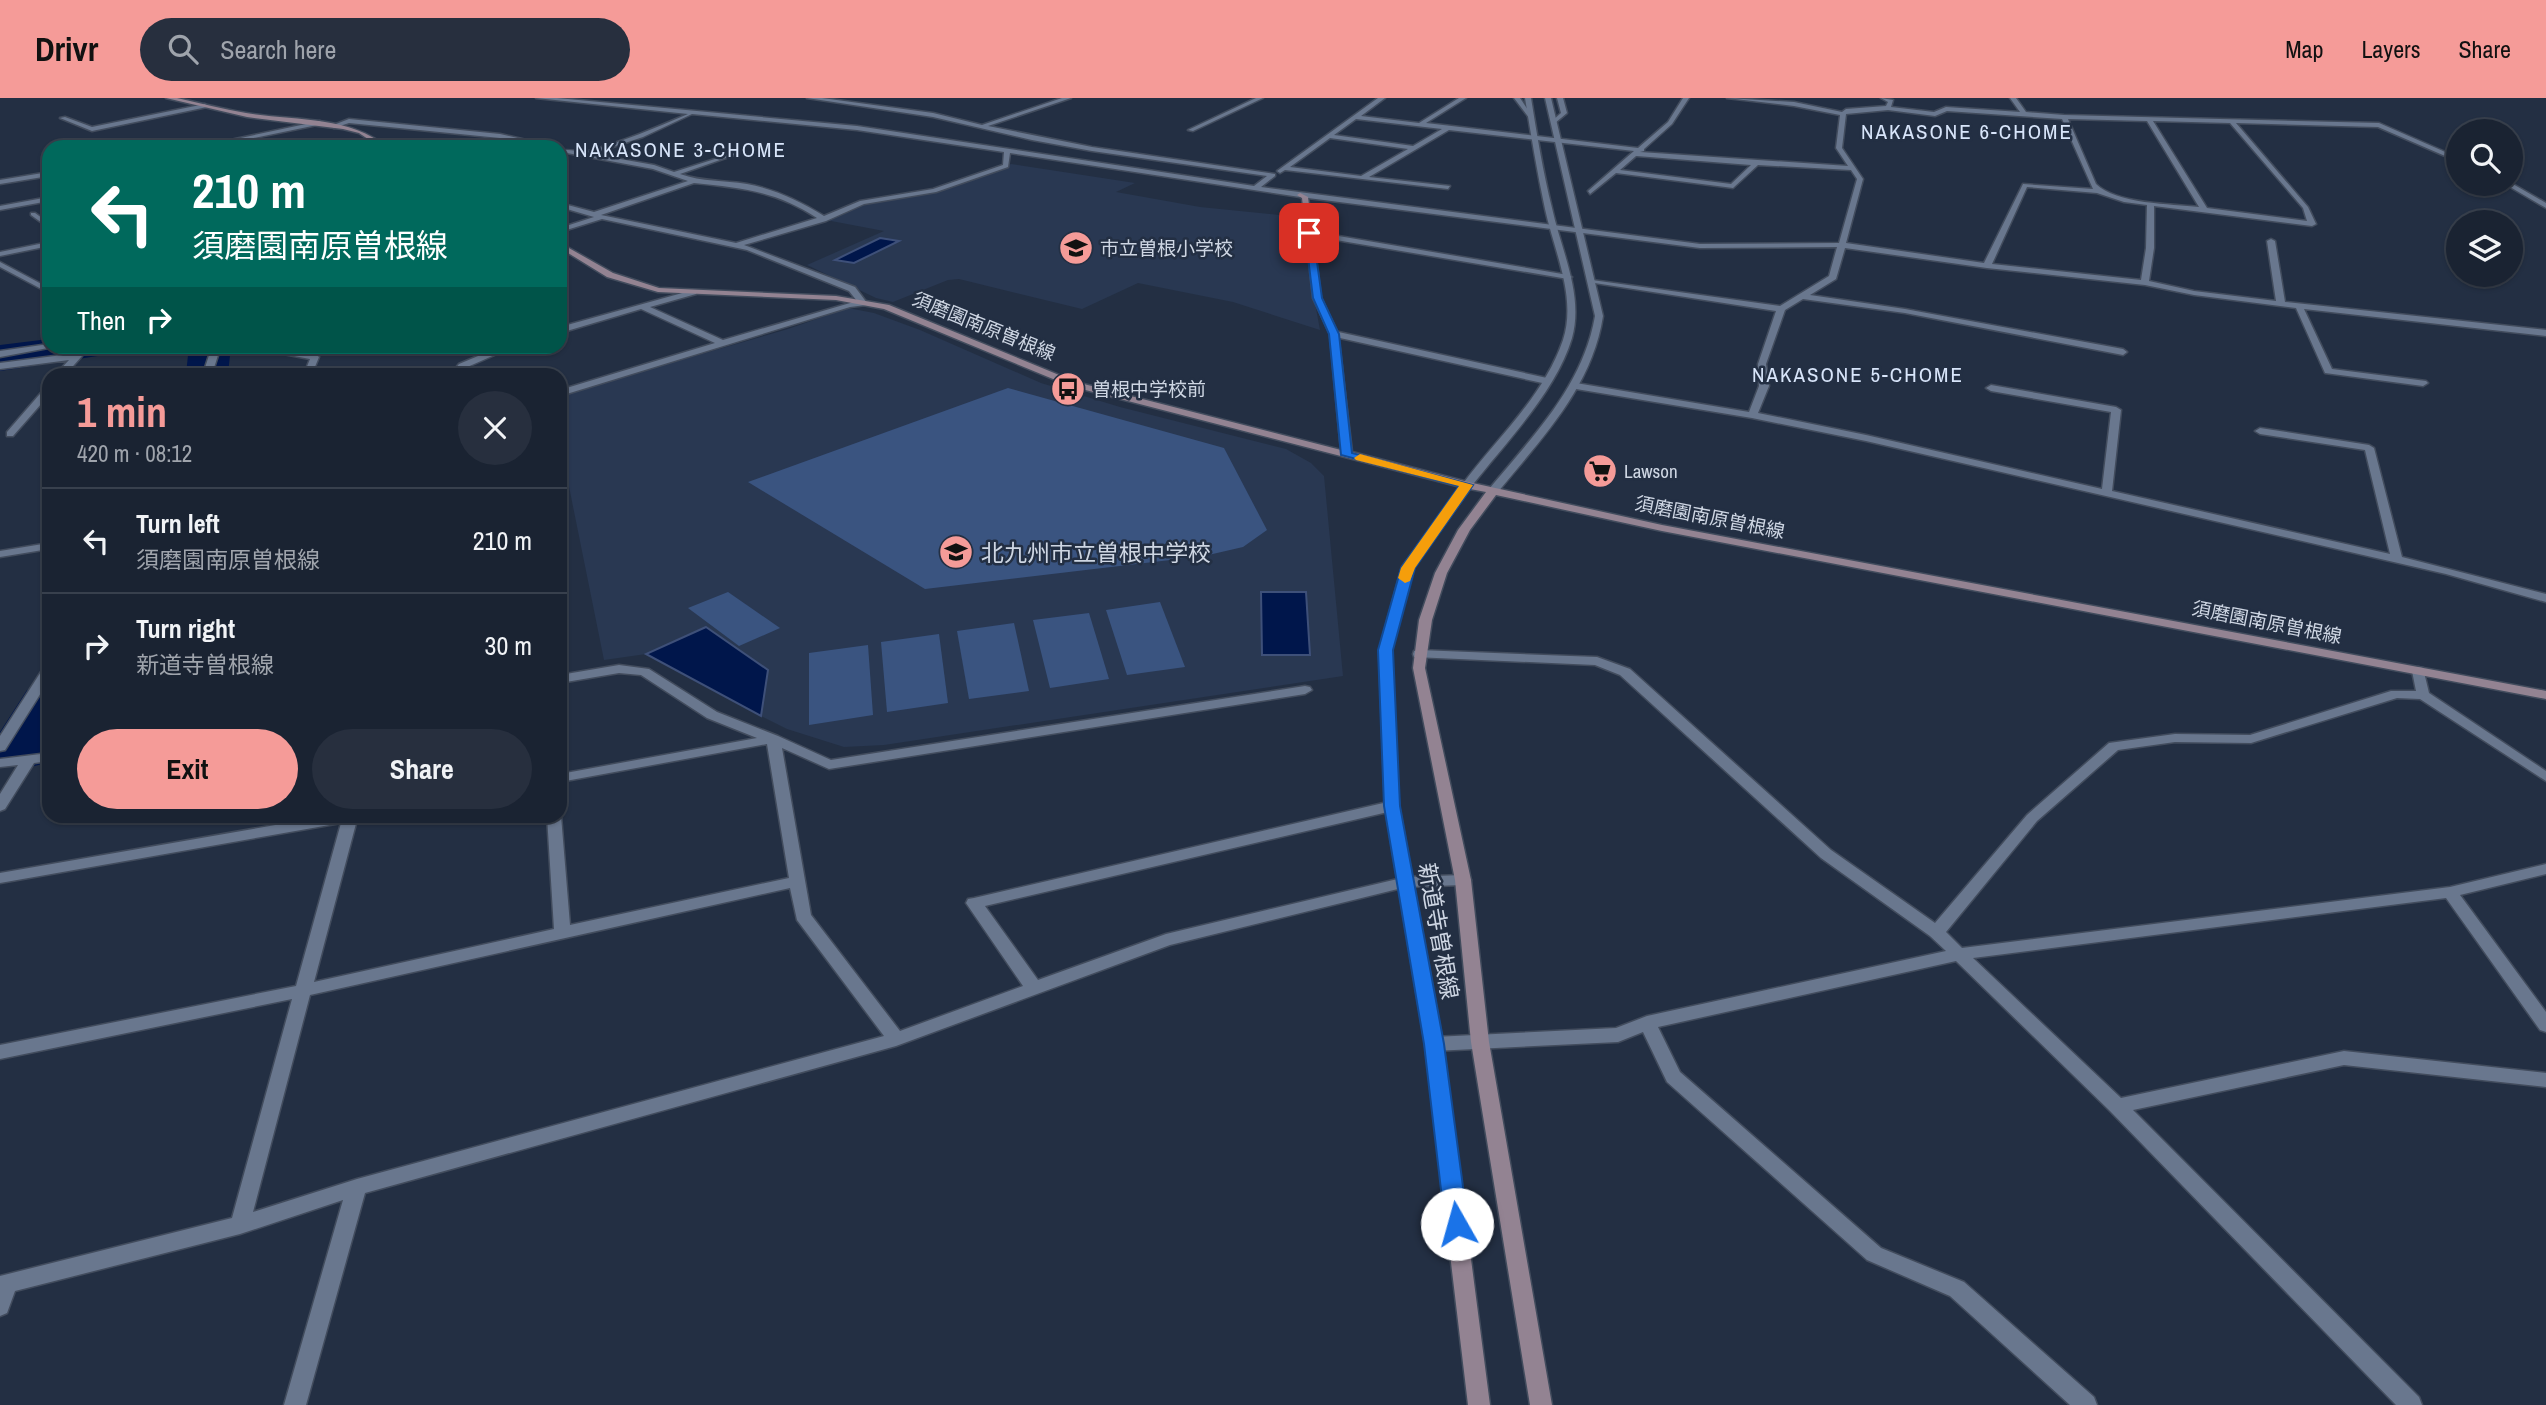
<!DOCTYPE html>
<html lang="en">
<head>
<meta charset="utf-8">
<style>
  body { margin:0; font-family:"Archivo Narrow","Noto Sans JP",sans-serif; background:#272f3e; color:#f1f3f6; height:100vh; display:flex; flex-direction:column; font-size:26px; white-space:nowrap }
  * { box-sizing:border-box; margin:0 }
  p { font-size:23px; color:#9fa4ac }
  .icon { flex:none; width:38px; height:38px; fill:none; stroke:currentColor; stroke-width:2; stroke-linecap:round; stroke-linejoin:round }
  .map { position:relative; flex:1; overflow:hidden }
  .details { position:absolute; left:42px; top:270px; width:525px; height:455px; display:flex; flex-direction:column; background:#1a2332; border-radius:21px; box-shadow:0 2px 5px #0004,0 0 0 2px #38404d }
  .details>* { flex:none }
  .hud { position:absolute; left:42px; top:42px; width:525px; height:214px; border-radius:21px; box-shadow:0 2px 5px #0004,0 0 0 2px #38404d; background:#00695c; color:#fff; overflow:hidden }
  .tools { position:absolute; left:2446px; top:21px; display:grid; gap:14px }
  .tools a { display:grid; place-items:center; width:77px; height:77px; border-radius:50%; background:#1a2332; box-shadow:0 2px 5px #0004,0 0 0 2px #38404d; font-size:35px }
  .pin { position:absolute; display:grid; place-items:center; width:60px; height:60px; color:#fff; margin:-30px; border-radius:14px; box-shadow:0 4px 10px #0006 }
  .me { position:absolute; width:77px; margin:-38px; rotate:353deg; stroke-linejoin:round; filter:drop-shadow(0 0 5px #0008) }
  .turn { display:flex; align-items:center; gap:24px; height:147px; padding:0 35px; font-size:32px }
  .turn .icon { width:91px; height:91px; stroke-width:2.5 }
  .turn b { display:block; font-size:49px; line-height:60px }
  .then { display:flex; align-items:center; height:66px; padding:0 35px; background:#0003; gap:14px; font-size:26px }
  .round { display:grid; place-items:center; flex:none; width:74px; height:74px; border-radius:37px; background:#272f3e }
  .summary { display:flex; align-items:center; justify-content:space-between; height:119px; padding:0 35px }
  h1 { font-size:42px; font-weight:700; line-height:52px; color:#f59b98 }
  .primary-button { display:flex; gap:14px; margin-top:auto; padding:14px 35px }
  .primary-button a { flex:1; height:80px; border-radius:42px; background:#f59b98; color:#111; font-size:28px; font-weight:700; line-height:80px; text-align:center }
  .primary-button a+a { background:#272f3e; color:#f1f3f6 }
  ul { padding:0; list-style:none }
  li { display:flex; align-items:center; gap:21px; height:105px; padding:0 35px; border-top:2px solid #38404d }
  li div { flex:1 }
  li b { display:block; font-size:26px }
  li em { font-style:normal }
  header { display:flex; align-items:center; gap:42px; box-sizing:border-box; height:98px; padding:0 35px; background:#f59b98; color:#111 }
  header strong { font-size:33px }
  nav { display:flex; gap:38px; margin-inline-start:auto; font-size:24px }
  .search { width:490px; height:63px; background:#272f3e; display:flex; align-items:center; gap:18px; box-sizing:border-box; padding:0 24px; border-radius:38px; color:#9fa4ac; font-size:26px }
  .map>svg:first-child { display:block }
</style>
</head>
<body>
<header>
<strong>Drivr</strong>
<div class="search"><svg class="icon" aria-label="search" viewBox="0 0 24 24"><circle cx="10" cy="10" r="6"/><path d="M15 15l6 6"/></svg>Search here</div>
<nav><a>Map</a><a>Layers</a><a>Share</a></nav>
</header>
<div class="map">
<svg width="2546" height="1307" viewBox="0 0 2546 1307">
  <rect width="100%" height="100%" fill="#232f43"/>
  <g fill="#293852">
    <path d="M1011,66L1135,85L1116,94L1200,109L1299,119L1320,232L1233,204L1138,185L1082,211L959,181L948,182L893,204L876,200L807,167L884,133L826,122L863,105L952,90Z"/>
    <path d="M848,210L874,215L920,232L1041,285L1120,309L1286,351L1311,365L1324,378L1343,578L884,647L844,649L787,631L761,618L768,572L706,529L646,556L604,562L560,344V297L788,231Z"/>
  </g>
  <g fill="#3a5480">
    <path d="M1008,290L1224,350L1267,432L1243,449L1204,458L925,491L748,384Z"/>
    <path d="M728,494L780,530L739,548L688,510Z"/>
    <path d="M1160,504L1185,569L1127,577L1106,512Z"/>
    <path d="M1089,515L1109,581L1050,590L1033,522Z"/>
    <path d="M1014,525L1029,593L969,601L957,533Z"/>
    <path d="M939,536L948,605L887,614L881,544Z"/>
    <path d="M868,547L873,617L809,627V555Z"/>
  </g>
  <g fill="#00164b" stroke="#3e5079" stroke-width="2">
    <path d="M880,140L899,143L854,165L835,162Z"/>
    <path d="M1261,494H1306L1310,557H1262Z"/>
    <path d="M706,529L768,572L761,618L646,556Z"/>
  </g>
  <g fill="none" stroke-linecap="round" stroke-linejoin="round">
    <g fill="#00164b" fill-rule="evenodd">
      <path d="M49,241V248H109L104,257L0,273V247Z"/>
      <path d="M189,248H231L228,276H186Z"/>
      <path d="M49,586V661L46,665L23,671L0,665V634L27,592Z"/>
    </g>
    <g stroke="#424c5d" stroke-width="3">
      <g id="minor">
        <path d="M536,0H557L857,28L1254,88L1267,78L1092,53L1032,42L933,19L807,0H822L933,15L982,27L1062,0H1071L988,28L1092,49L1275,76V78L1261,89L1700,146L1839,145L1857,81L1851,72L1758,67L1733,90L1616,75L1590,96L1588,93L1634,53L1449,32L1369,79L1450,88L1448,91L1285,72L1280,75L1277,73L1378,0H1385L1361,18L1419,25L1459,0H1466L1426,25L1638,50L1668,24L1683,0H1689L1672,26L1644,51V53L1640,54L1848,68L1836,50L1840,17L1794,8L1727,0L1794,4L1842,14L1846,11L1886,8L1888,4L1881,0L1893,2L1891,9L1934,14L1946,9L2020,14L2010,0H2016L2026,14L2064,17L2379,25L2459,60V64L2378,29L2236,25L2308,109L2316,126L2312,128L2154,108V150L2149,183L2194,193L2276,203L2267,143L2271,141L2275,143L2285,204L2546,232V238L2304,211L2332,271L2426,283L2428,285L2423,288L2325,275L2296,210L2194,197L2145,187L1987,170L1845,150L1836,181L1810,197L1905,211L2123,251L2127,254L2123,257L1905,215L1803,201L1785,212L1766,266L1769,288L1758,315L1866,337L2102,391L2111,314L1991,293L1986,290L1991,287L2116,309L2121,312L2112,393L2390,456L2365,352L2260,336L2255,333L2260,330L2369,347L2374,350L2402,459L2546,496V504L2446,476L1866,343L1752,320L1576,291L1571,288L1576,285L1749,314L1759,288L1758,266L1776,213L1588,184L1592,182L1780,208L1829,178L1837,149L1700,150L1300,99L1010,55L1008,69L936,94L864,106L826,123L744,147L855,189L867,205L866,207L850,209L560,298V292L715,245L641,211L560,235V229L693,192L697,194L696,196L650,209L723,242L857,203L849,193L747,152L602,121L560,134V130L594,119L560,109V105L594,114L688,83L653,71L567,55L560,57V53C570,50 578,55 588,53C622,44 655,30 688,16ZM1888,12L1935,18L1947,13L2062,21L2093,91L2023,86L1984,165L1846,145L1863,81L1842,50L1846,16ZM692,16L857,32L1004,54L1003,67L933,91L860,103L824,118C800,103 774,91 747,86C724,82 702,84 680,76L740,55V53L674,74L654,67L592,56L643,39ZM1356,21L1442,31L1413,48L1334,37ZM2068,21L2147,23L2199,109C2171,106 2116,106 2096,86ZM2153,23L2230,25L2303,110L2307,123L2207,110ZM1330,40L1408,51L1361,78L1290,69ZM1636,58H1637L1751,67L1731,86L1620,72ZM694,85C742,90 776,93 817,120L736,145L601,117ZM2027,89L2097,95L2124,104L2147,107L2146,150L2141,182L1992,166Z"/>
        <path d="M1256,0H1263L1193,33L1188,32Z"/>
        <path d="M1514,0H1520L1534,21H1530Z"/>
        <path d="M1557,0H1563L1567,15L1555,25L1552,23L1561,15Z"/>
        <path d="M205,6L207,9L92,33L60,20L65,19L92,29Z"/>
        <path d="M349,21L500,36L557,49H545L500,40L349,25L334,30L331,28Z"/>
        <path d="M320,23L322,26L210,49H198Z"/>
        <path d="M49,74V78L0,86V82Z"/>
        <path d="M2511,85L2546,105V110L2505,86Z"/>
        <path d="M49,99V103L0,112V108Z"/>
        <path d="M31,115H35L49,125V130L31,117Z"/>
        <path d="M1309,133L1568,177L1572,179L1568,181L1306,137L1305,135Z"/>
        <path d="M49,144V148L0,158V154Z"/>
        <path d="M0,164L49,190V195L0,169Z"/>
        <path d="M1334,233L1547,280L1552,283L1547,286L1331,238V234Z"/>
        <path d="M49,246V248H59L0,259V253Z"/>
        <path d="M212,248H221L212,276H203Z"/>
        <path d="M241,248H265L315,256L319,259L312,276H304L310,261Z"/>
        <path d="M502,248H515L465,270L460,276H451L459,266Z"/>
        <path d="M78,255L82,258L66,276H56L69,262L0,271V265Z"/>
        <path d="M49,288V297L13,338H7V334L46,289Z"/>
        <path d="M49,445V451L0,459V453Z"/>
        <path d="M1419,552L1597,559L1630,571L1831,752L1935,825L2027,717L2109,645L2175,636L2250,637L2391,593H2416L2412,573L2418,569L2423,570L2429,595L2546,673V683L2420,601L2397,600L2251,645L2175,644L2118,652L2037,723L1946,834L1962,850L2450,789L2546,766V776L2460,797L2546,914V934L2540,932L2446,800L1973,860L2121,1000L2344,953L2546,975V989L2344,967L2133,1012L2419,1299L2422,1307H2396L2110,1013L1956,863L1658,929L1680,974L1881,1150L1964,1184L2094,1299L2097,1307H2070L1950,1198L1867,1162L1667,984L1643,934L1618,944L1434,953L1428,951L1425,946L1428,941L1434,939L1616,930L1647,918L1946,853L1930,838L1821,760L1620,577L1595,567L1414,559L1413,556L1414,553Z"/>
        <path d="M619,567L649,571L717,614L778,638L831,662L1305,588L1310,589L1312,592L1305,596L829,671L782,650L811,817L900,933L1023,888L966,805L968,801L974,800L1392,703L1399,708L1392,713L985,808L1038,882L1166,836L1406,779L1463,777L1469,778L1471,782L1469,786L1463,787L1406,789L1170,847L896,948L365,1095L306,1307H284L343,1102L240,1136L15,1193L7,1215L0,1218V1178L232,1120L292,901L0,961V947L296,888L341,725L0,785V775L327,718H358L314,884L554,831L547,718L560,716L561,718L570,827L789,780L767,646L560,684V676L757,640L707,620L641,577L619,575L560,585V577ZM790,790L797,822L884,938L357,1081L253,1114L310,897Z"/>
        <path d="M49,568V582L5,652L0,653V638L44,569Z"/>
        <path d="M49,655V663L34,665L5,711L0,713V696L18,667L0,669V661Z"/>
      </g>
    </g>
    <g stroke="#424c5d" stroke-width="3">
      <g id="tertiary">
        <path d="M1525,0H1531C1537,37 1543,74 1552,110C1561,152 1584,197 1572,240C1556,294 1505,345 1471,389L1467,390L1462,387C1496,341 1544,298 1563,242C1577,199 1554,153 1545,111C1537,74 1531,37 1525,0Z"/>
        <path d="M1545,0H1551L1603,218C1592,290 1541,341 1497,395H1489V391C1533,338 1583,288 1595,218Z"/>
      </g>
    </g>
    <g stroke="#424c5d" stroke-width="3">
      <g id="secondary">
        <path d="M166,0H177C200,5 223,11 246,15C293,23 348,17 387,49H380L359,35L343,31L247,19Z"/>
        <path d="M1300,95L1308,99L1321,200L1338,236L1352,354L1468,384L1662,427L2546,593V601L1662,433L1496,397L1470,432L1447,475L1432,522L1425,570L1471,782L1489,944L1552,1307H1530L1471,944L1455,782L1413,570L1419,522L1435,475L1458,432L1486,394L1470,391L1414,469L1391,553L1399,708L1443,946L1490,1307H1468L1425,946L1385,708L1379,553L1402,469L1461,389L1070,288L884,211L836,202L658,194L607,179L560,150V145L613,175L659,190L836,198L889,207L1076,284L1341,352L1330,236L1313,200L1302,100L1297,97Z"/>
      </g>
    </g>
    <use href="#minor" fill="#69778e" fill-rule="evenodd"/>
    <use href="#tertiary" fill="#69778e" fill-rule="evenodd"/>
    <use href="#secondary" fill="#938392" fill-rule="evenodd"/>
  </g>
  <path fill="#1a73e8" stroke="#114b97" stroke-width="2" d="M1309,133L1313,135L1322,200L1339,236L1352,355L1473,387L1415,470L1393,552L1400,708L1444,946L1468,1126L1465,1133L1457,1136L1448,1133L1445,1126L1424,946L1384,708L1378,552L1401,470L1459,388L1341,357L1329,236L1313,200L1305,135Z"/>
  <path fill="#f59e0b" d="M1360,356L1473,387L1415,470L1410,483L1405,485L1398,480L1401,470L1459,388L1356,362L1354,360Z"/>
  <defs>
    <g id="school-disc" transform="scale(1.75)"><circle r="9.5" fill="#f59b98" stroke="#232f43"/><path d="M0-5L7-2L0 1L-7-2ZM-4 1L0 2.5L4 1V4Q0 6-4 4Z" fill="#111"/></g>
    <g id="bus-disc" transform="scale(1.75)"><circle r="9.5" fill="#f59b98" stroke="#232f43"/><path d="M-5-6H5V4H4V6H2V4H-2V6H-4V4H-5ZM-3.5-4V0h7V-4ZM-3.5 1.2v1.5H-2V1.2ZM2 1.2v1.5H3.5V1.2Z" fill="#111"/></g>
    <g id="supermarket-disc" transform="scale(1.75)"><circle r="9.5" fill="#f59b98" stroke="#232f43"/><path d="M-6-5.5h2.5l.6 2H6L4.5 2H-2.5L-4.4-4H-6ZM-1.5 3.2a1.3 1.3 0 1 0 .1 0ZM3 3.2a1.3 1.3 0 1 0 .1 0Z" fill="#111"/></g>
  </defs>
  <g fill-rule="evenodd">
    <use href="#school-disc" x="1076" y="150"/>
    <use href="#bus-disc" x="1068" y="291"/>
    <use href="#supermarket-disc" x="1600" y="373"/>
    <use href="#school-disc" x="956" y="454"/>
  </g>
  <g text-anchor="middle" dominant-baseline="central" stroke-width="5" stroke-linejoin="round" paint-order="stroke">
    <g font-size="19" fill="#ced6e3" stroke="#232f43" text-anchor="start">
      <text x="1100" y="150">市立曽根小学校</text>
      <text x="1092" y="291">曽根中学校前</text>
      <text x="1624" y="373">Lawson</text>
    </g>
    <g font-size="19" fill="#ced6e3" stroke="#232f43">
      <text transform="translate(984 228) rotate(22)">須磨園南原曽根線</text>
      <text transform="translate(1710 419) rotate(11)">須磨園南原曽根線</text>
      <text transform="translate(2267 524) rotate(11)">須磨園南原曽根線</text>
    </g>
    <g font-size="21" letter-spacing="2" fill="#d8e5fa" stroke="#232f43">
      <text x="1967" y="33">NAKASONE 6-CHOME</text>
      <text x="681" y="51">NAKASONE 3-CHOME</text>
      <text x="1858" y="276">NAKASONE 5-CHOME</text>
    </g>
    <g font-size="23" fill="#ced6e3" stroke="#232f43" text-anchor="start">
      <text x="981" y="454">北九州市立曽根中学校</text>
    </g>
    <g font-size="23" fill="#ced6e3" stroke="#232f43">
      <text transform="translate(1439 833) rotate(80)">新道寺曽根線</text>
    </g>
  </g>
</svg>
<div class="tools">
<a><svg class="icon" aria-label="search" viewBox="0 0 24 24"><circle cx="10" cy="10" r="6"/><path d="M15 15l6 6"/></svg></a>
<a><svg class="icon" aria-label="layers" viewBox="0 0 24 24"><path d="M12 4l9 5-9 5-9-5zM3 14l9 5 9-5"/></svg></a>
</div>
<div class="pin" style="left:1309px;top:135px;background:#d93025"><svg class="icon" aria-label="arrive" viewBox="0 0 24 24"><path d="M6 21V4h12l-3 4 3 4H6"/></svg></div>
<svg class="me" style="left:1457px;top:1126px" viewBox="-20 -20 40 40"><circle r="19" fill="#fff"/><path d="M0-13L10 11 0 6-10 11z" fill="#1a73e8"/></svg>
<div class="hud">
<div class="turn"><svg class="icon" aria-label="left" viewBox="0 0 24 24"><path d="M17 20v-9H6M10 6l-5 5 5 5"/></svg><div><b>210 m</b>須磨園南原曽根線</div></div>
<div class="then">Then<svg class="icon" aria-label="right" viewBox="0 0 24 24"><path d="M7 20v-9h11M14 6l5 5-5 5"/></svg></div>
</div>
<section class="details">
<div class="summary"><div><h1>1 min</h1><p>420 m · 08:12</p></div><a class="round"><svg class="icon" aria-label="close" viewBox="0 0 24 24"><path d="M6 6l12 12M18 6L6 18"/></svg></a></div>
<ul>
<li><svg class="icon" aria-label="left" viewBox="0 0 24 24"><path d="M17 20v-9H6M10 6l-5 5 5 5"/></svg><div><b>Turn left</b><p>須磨園南原曽根線</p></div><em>210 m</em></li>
<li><svg class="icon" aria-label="right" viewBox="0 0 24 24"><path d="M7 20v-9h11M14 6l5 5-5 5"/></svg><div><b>Turn right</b><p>新道寺曽根線</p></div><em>30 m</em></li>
</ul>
<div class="primary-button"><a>Exit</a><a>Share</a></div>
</section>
</div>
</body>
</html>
